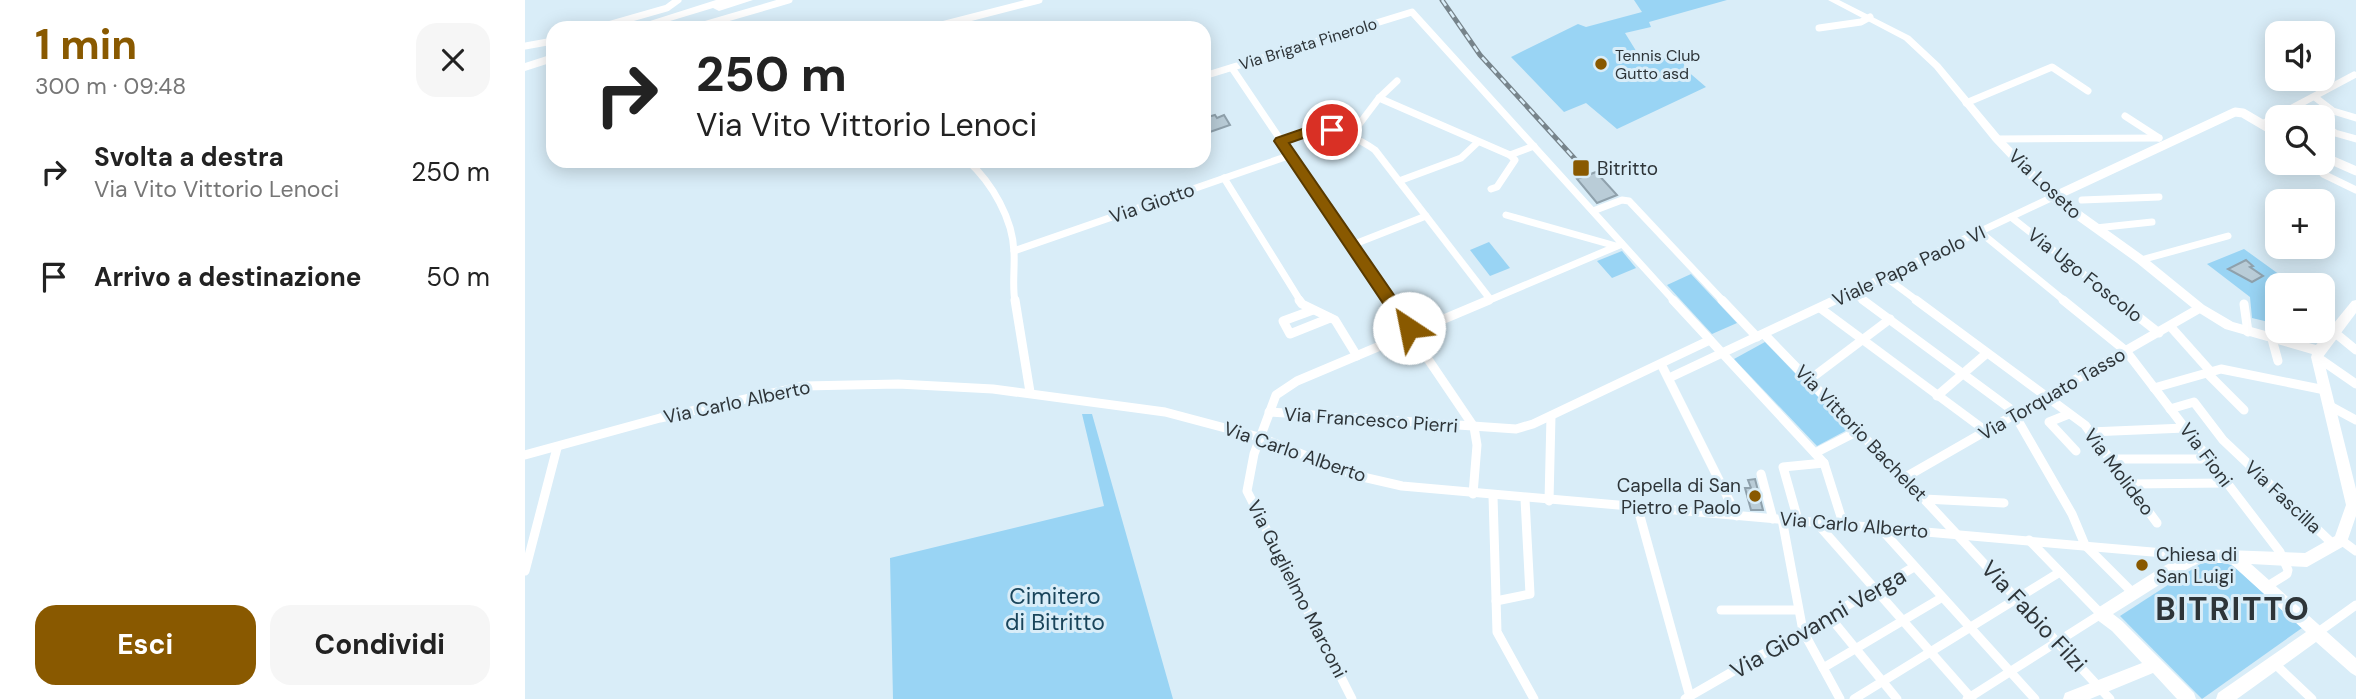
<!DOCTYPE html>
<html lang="it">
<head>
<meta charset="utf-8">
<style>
  body { margin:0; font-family:"DM Sans",sans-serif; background:#f6f6f6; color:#222; height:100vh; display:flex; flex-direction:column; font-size:26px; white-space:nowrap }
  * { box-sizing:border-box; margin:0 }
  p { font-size:23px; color:#767676 }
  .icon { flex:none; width:38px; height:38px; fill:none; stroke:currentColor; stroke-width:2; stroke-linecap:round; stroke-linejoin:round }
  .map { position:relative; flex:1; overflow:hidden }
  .drawer { display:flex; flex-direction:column; background:#fff; width:525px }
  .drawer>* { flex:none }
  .banner { position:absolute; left:21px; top:21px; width:665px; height:147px; border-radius:21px; box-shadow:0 4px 18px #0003; background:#fff; color:#222; overflow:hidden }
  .fabs { position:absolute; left:1740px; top:21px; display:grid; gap:14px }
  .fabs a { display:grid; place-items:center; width:70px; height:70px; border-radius:14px; background:#fff; box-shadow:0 4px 18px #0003; font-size:35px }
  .pin { position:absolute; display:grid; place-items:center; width:60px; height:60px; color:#fff; margin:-30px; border:4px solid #fff; border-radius:50%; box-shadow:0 2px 7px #0007 }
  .me { position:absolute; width:77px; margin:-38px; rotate:326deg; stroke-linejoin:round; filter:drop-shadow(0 0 5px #0008) }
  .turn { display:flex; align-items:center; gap:24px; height:147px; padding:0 35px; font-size:32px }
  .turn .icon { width:91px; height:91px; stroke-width:2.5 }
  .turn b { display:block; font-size:49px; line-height:60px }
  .round { display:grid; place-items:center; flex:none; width:74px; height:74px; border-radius:21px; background:#f6f6f6 }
  .headline { display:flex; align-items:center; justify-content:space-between; height:119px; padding:0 35px }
  h1 { font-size:42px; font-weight:700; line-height:52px; color:#895900 }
  .action { display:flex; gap:14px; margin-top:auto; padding:14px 35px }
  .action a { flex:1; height:80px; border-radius:21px; background:#895900; color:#fff; font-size:28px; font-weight:700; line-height:80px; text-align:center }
  .action a+a { background:#f6f6f6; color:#222 }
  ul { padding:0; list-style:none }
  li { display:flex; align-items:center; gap:21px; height:105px; padding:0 35px }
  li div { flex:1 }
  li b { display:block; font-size:26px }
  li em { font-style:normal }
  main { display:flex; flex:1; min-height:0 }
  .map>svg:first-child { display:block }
</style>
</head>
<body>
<main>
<section class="drawer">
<div class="headline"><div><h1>1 min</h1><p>300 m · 09:48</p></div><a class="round"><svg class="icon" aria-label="close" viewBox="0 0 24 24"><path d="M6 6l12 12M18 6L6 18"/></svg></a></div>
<ul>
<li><svg class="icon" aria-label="right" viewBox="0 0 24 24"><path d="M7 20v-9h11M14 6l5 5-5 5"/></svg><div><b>Svolta a destra</b><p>Via Vito Vittorio Lenoci</p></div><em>250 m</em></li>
<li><svg class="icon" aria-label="arrive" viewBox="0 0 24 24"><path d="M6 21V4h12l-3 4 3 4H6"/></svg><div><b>Arrivo a destinazione</b></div><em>50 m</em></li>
</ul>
<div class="action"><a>Esci</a><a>Condividi</a></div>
</section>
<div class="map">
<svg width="1831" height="699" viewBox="0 0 1831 699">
  <rect width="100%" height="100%" fill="#d9edf8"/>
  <g fill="#99d4f4">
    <path d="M1109,0H1202L1124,22L1126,27L1100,33L1113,54L1158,60L1160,69L1181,87L1092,129L1061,103L1039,112L986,57L1053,24L1061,27L1117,12Z"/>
    <path d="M964,242L985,268L965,276L945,250Z"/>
    <path d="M1719,249L1769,285H1752V324L1727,318L1725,297L1682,264Z"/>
    <path d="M1097,251L1111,268L1087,278L1072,261Z"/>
    <path d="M1166,274L1212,323L1187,334L1142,285Z"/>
    <path d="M1240,342L1324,429L1292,446L1209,359Z"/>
    <path d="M557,414H567L648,699H368L365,558L579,506Z"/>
    <path d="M1680,561H1696L1710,567L1777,628L1677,699L1595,616Z"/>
  </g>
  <g fill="#b9ccd7" stroke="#8fa1ac" stroke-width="2">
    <path d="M690,115L692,118L699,115L705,125L679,134V118Z"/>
    <path d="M1071,172L1092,195L1072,203L1052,179Z"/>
    <path d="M1721,260L1728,266L1725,267L1738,276L1727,282L1703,269Z"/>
    <path d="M1230,479L1238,510H1226L1220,488H1226L1223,480Z"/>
  </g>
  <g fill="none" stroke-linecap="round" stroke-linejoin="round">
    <g stroke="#fff" stroke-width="7">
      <path d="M72,28L142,8L153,0"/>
      <path d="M168,28L264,0"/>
      <path d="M405,28L514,0"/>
      <path d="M1294,28L1336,22L1345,17"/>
      <path d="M0,46L28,41"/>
      <path d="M707,68L865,302"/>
      <path d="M679,76L887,12L1150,302"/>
      <path d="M854,98L985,155"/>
      <path d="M1791,98L1808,111L1831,118"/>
      <path d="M1441,103L1527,67L1563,91"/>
      <path d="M1773,106L1788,117"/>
      <path d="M1600,116L1634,138"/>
      <path d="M1737,124L1829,75"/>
      <path d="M1797,124L1810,133L1831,139"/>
      <path d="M826,135L854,98L872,81"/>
      <path d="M1472,139L1634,138"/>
      <path d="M756,141C794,128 816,126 850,150L965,299"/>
      <path d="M443,161C467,183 488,219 489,252C490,269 487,285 490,302"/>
      <path d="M1798,174L1831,190"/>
      <path d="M699,178L776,302"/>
      <path d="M874,181L936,158L953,142"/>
      <path d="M966,189L972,187L990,160L985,155L1009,146"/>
      <path d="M1557,200L1634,197"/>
      <path d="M1068,211L1097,200L1104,201L1199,302"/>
      <path d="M981,215L1091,246"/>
      <path d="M1486,217L1594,302"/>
      <path d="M1571,228L1627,222"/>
      <path d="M1455,232L1541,302"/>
      <path d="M827,245L901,216"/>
      <path d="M489,251L766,155"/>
      <path d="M1616,260L1703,236"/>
      <path d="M1359,276L1394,302"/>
      <path d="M1327,292L1340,302"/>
      <path d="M960,302L1097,244"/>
      <path d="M1306,302L1528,197"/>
    </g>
    <g stroke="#fff" stroke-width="9">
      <path d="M490,300L505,392"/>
      <path d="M774,300L777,304L810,320L832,356"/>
      <path d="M863,300L949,427L952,445L948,494"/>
      <path d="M1148,300L1299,463L1318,523"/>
      <path d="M1197,300L1232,337"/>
      <path d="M1338,300L1487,410L1547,514L1560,545L1609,594"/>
      <path d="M1391,300L1560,425L1632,523"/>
      <path d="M1538,300L1601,351L1755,552L1763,570L1762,574L1741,587"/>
      <path d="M1592,300L1634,333"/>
      <path d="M1719,304L1723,332"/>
      <path d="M1295,308L1461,431"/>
      <path d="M788,310L758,321L765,334L805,318"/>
      <path d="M1645,326L1686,372"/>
      <path d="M1809,332L1831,350"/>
      <path d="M1239,334L1399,499L1585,699"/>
      <path d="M1747,339L1753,361"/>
      <path d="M1792,357L1831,384"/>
      <path d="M1136,364L1212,516"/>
      <path d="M1682,373L1719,410"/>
      <path d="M1144,378L1310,300"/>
      <path d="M1284,380L1365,319"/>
      <path d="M1629,388L1696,369L1800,390"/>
      <path d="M1412,396L1462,353"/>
      <path d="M1805,406L1831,420"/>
      <path d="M1645,409L1669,402L1698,440L1809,545"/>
      <path d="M744,412L991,429L1008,424L1185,340"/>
      <path d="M1544,414L1524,422L1551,451"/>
      <path d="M1565,432L1660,428"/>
      <path d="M1290,453L1333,431"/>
      <path d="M0,455L135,418L279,386L373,384L468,389L640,412L734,437L829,475L877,486L1673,556"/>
      <path d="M1585,459H1684"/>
      <path d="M1236,474L1248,519"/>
      <path d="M1379,478L1675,308"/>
      <path d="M1603,484L1702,483"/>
      <path d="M968,496L972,632L1009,699"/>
      <path d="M1399,499L1479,503"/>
      <path d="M1024,501L1026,416"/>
      <path d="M1113,509L1165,697"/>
      <path d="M1257,519L1278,631L1315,699"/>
      <path d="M1273,520L1258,467L1299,463"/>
      <path d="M1290,521L1447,699"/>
      <path d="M1356,529L1510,699"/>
      <path d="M1816,540L1831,551"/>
      <path d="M0,571L32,448"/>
      <path d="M971,601L1005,594L1000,499"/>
      <path d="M1196,610H1273"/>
      <path d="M1304,616L1372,699"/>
      <path d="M1792,633L1831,605"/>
      <path d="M1750,664L1787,699"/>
      <path d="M1298,668L1416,598"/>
      <path d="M827,699L722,491L729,454L751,395L772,381L964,300"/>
      <path d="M1160,699L1389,567"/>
      <path d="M1329,699L1535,572"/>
      <path d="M1442,699L1576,614L1504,540"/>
    </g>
    <g stroke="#fff" stroke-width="9">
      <path d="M1797,156L1831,171"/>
      <path d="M1528,197L1710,112L1718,113L1752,133"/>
    </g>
    <path fill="#fff" fill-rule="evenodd" d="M1303,0H1314L1385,36L1415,64L1476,137L1532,194L1620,257L1679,305L1708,322L1791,345L1827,301L1831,300V313L1798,357L1831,489V516L1821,545L1782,567L1726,564L1831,658V676L1826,673L1791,642L1712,699H1691L1693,693L1781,632L1705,563H1674L1647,577L1588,614L1597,621L1669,693L1671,699H1652L1628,673L1565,699H1538L1540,693L1617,663L1587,631L1571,619L1569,614L1571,609L1637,567L1673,549L1780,553L1810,536L1821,505L1786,357L1787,354L1700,329L1671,311L1612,263L1524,200L1468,141L1409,68L1379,40Z"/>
    <g fill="#fff" fill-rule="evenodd">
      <path d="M191,0H228L194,11L188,8L122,28H103Z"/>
      <path d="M28,54V62L0,71V63Z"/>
    </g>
    <g stroke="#77848b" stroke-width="5">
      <path id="rail" d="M917,0L955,55L1060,170"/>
    </g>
    <use href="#rail" stroke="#d9edf8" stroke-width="2.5" stroke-dasharray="7" stroke-linecap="butt"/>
  </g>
  <path fill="#895900" stroke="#593a00" stroke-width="2" d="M789,125L807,126L813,130L807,135L790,134L764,143L889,324L892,328L889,333H878L749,141L751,138Z"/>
  <g fill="#895900" stroke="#d9edf8" stroke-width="2.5">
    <circle cx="1076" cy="64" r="7"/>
    <rect x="1047" y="159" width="18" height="18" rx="3.5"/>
    <circle cx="1230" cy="496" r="7"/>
    <circle cx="1617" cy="565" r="7"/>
  </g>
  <g text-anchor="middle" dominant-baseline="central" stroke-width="6" stroke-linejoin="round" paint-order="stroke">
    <g font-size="16" fill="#2e3539" stroke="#d9edf8">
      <text transform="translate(783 44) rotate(-17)">Via Brigata Pinerolo</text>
    </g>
    <g font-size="16" fill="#2e3539" stroke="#d9edf8" text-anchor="start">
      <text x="1090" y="55">Tennis Club<tspan x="1090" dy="18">Gutto asd</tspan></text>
    </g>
    <g font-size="19" fill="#2e3539" stroke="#d9edf8" text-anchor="start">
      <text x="1072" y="168">Bitritto</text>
      <text x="1216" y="485" text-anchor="end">Capella di San<tspan x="1216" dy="22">Pietro e Paolo</tspan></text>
      <text x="1631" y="554">Chiesa di<tspan x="1631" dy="22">San Luigi</tspan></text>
    </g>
    <g font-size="19" fill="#2e3539" stroke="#d9edf8">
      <text transform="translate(1520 184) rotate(43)">Via Loseto</text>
      <text transform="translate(627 203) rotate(-19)">Via Giotto</text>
      <text transform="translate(1384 266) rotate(-25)">Viale Papa Paolo VI</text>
      <text transform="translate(1560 275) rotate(38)">Via Ugo Foscolo</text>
      <text transform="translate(1527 394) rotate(-30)">Via Torquato Tasso</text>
      <text transform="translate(212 402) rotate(-12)">Via Carlo Alberto</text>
      <text transform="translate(846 420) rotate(4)">Via Francesco Pierri</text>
      <text transform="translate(1336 433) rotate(46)">Via Vittorio Bachelet</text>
      <text transform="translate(770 452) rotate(19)">Via Carlo Alberto</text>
      <text transform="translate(1681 455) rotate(53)">Via Fioni</text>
      <text transform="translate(1594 472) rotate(53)">Via Molideo</text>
      <text transform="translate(1758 497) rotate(43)">Via Fascilla</text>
      <text transform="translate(1329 525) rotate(5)">Via Carlo Alberto</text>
      <text transform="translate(772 589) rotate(63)">Via Guglielmo Marconi</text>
    </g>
    <g font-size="23" fill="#1a455b" stroke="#d9edf8">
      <text x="530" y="596">Cimitero<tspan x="530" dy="26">di Bitritto</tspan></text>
    </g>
    <g font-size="23" fill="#2e3539" stroke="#d9edf8">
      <text transform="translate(1509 616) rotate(47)">Via Fabio Filzi</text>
      <text transform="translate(1293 623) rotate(-30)">Via Giovanni Verga</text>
    </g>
    <g font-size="32" font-weight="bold" letter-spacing="2" fill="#2e3539" stroke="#d9edf8">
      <text x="1708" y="609">BITRITTO</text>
    </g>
  </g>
</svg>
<div class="fabs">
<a><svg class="icon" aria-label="sound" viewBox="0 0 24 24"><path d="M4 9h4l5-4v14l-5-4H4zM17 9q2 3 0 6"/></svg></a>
<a><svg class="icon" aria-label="search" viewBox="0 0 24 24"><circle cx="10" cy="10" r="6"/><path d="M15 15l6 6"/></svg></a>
<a>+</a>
<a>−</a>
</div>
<div class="pin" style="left:807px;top:130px;background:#d93025"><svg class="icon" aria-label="arrive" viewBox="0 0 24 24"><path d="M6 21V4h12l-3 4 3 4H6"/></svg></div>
<svg class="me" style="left:884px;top:328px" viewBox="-20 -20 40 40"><circle r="19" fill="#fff"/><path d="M0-13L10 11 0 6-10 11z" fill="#895900"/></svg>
<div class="banner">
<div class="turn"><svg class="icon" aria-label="right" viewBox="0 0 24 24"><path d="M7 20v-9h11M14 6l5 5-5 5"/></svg><div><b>250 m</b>Via Vito Vittorio Lenoci</div></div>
</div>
</div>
</main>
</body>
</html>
